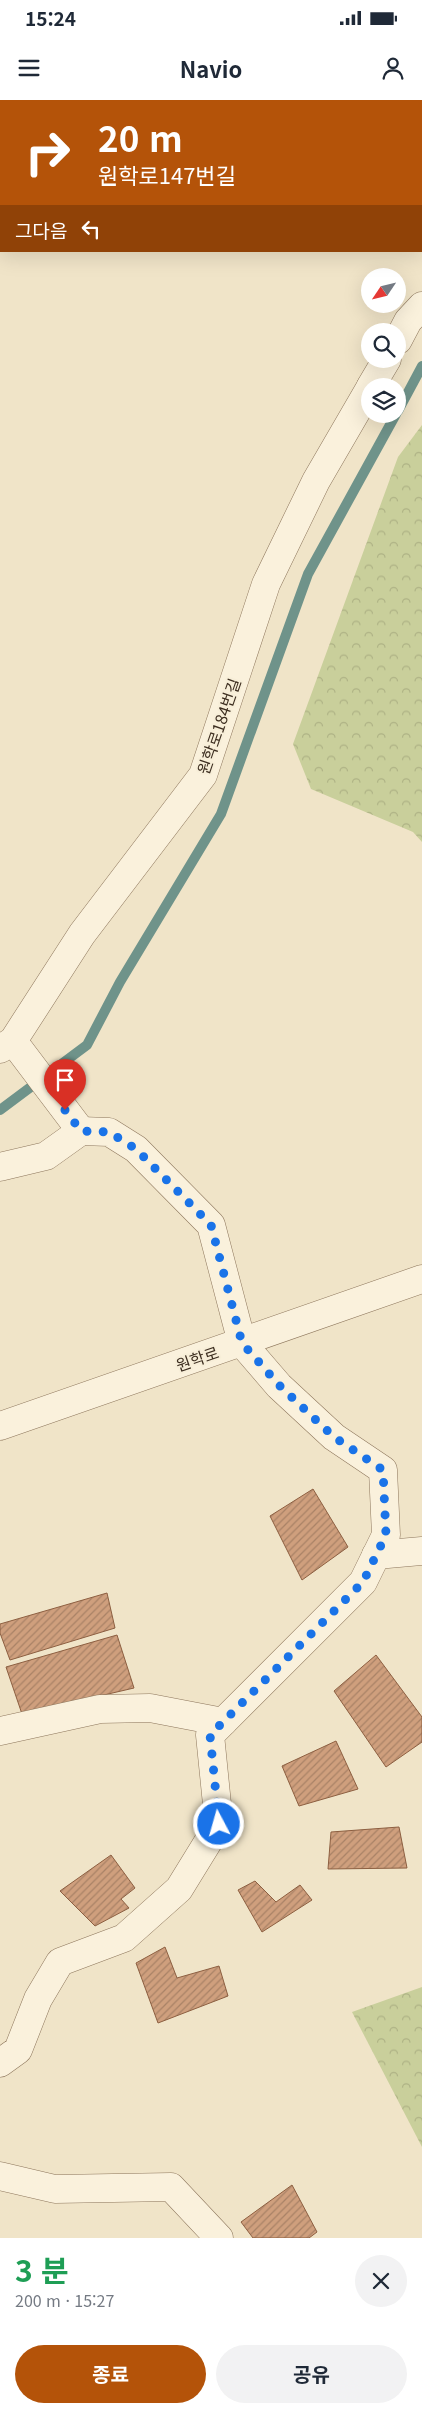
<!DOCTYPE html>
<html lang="ko">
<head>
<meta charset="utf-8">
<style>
  body { margin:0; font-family:Georgia,"Noto Sans KR",serif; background:#f2f2f3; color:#1f2937; height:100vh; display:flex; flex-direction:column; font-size:19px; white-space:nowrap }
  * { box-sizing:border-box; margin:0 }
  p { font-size:16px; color:#747a83 }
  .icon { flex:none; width:28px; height:28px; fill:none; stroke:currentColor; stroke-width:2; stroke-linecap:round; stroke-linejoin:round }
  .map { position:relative; height:2138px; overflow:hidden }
  .sheet { display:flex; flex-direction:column; background:#fff; flex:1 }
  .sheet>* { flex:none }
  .hud { position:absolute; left:0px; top:0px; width:422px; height:152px; box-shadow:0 5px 20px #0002; background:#b45309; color:#fff; overflow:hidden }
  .needle { width:32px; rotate:235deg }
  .buttons { position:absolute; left:361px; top:168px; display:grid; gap:10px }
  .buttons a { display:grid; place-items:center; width:45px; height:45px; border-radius:50%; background:#fff; box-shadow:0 5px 20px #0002; font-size:25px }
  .pin { position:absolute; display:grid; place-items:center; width:42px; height:42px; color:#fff; margin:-51px -21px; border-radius:50% 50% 50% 0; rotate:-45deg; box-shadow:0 0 5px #0007 }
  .pin .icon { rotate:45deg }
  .me { position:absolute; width:55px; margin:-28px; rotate:354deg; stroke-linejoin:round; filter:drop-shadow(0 0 4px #0008) }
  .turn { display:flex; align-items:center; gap:18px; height:105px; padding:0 15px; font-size:22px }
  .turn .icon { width:65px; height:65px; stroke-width:2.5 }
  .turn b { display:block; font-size:35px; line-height:42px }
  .then { display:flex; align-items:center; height:48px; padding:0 15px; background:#0003; gap:10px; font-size:19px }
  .round { display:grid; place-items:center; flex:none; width:52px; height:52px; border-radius:26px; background:#f2f2f3 }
  .headline { display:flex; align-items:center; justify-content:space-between; height:85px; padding:0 15px }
  h1 { font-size:30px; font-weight:700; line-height:38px; color:#1e9e55 }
  .cta { display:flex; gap:10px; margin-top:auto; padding:10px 15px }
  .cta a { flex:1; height:58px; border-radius:30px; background:#b45309; color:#fff; font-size:20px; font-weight:700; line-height:58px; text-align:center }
  .cta a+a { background:#f2f2f3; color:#1f2937 }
  .status { display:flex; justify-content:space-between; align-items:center; height:35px; padding:0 25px; background:#fff; direction:ltr }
  .status svg { height:14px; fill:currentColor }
  header { display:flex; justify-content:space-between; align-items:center; height:65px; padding:0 15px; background:#fff; font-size:22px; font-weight:700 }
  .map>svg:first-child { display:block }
</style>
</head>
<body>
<div class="status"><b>15:24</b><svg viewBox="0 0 49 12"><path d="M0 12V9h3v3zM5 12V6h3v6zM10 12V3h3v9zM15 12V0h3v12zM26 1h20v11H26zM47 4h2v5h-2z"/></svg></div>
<header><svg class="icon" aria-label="menu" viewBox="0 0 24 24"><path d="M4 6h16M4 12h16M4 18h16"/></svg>Navio<svg class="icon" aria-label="person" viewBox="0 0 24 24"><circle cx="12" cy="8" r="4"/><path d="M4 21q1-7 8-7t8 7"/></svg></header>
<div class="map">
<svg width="422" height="2138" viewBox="0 0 422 2138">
  <defs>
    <pattern id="forest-crowns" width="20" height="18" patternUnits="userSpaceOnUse" patternTransform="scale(1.25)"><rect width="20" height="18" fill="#c9cf9b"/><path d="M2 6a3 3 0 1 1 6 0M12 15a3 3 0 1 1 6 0" fill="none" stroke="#aeb285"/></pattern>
    <pattern id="building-hatch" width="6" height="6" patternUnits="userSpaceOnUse" patternTransform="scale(1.25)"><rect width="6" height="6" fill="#cf9f7d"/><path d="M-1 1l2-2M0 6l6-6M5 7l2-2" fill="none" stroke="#a98266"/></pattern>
  </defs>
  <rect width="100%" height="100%" fill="#f0e4c8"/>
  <g fill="url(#forest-crowns)">
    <path d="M0,0H34L1,1L0,49Z"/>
    <path d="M422,325V742L413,732L311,689L293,644L398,357Z"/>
    <path d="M422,1887V2047L352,1912Z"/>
  </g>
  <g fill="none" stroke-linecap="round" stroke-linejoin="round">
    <g stroke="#6f938a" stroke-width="10">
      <path d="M398,311L422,266"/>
      <path d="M0,1010L87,945L120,882L221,714L308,474L396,314"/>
    </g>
  </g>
  <g fill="url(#building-hatch)" stroke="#8d5f41">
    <path d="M313,1389L348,1447L302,1480L270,1416Z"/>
    <path d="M107,1493L115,1528L10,1560L0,1533V1524Z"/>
    <path d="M117,1535L134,1588L22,1614L6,1567Z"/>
    <path d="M376,1555L422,1617V1642L386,1667L334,1591Z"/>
    <path d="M336,1641L358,1689L299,1706L282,1666Z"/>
    <path d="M399,1727L407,1768L328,1769L331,1732Z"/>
    <path d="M111,1755L135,1788L121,1799L129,1808L95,1826L60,1791Z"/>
    <path d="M255,1781L276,1802L300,1785L312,1800L262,1832L238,1790Z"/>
    <path d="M165,1847L177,1878L219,1866L228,1896L158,1923L136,1863Z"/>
    <path d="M292,2085L317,2132L309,2138H253L241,2122Z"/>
  </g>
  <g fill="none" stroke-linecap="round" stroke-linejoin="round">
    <g stroke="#8d765c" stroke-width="29">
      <g id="minor">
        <path d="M398,240L408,221L422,206"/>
        <path d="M371,286L387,259"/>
        <path d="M13,941L81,1031"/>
        <path d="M0,949L13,941L82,834L203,675L266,484L316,381L370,288"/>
        <path d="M0,1067L46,1056L81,1031"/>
        <path d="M0,1326L422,1179"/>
        <path d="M376,1455L422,1451"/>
        <path d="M0,1631L100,1609L150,1608L223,1622"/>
        <path d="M0,1963L18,1950L38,1899L60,1862L124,1838L179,1789L219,1724L210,1635L363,1482L386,1435L383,1370L334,1337L279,1286L242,1243L211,1125L136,1049L109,1032L81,1031"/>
        <path d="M0,2076L55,2089L171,2087L219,2138"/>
      </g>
    </g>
    <use href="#minor" stroke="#faf1dc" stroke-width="28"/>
  </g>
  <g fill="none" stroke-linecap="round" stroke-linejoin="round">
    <path stroke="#1a73e8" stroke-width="9" stroke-dasharray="0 16.2" d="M65,1010L81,1031L109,1032L136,1049L211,1125L242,1243L280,1286L334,1337L383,1370L386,1435L363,1482L210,1635L219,1724"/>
  </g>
  <g text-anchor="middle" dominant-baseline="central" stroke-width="4" stroke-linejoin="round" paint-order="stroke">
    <g font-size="16" fill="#3d2e20" stroke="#f7eed8">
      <text transform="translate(218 626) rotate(-71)">원학로184번길</text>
      <text transform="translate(197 1258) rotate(-19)">원학로</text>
    </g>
  </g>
</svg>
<div class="buttons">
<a><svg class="needle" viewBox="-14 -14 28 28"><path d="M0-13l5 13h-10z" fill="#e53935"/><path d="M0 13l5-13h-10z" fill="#747a83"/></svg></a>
<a><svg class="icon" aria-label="search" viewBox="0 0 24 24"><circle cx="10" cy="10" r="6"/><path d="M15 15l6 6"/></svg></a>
<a><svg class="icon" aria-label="layers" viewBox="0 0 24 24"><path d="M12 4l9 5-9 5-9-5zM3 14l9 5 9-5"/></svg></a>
</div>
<div class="pin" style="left:65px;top:1010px;background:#d93025"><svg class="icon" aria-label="arrive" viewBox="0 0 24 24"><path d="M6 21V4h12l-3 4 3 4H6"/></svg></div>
<svg class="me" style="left:219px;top:1724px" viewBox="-20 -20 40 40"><circle r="17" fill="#1a73e8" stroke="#fff" stroke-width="3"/><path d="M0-11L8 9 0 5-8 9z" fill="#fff"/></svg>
<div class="hud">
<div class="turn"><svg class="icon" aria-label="right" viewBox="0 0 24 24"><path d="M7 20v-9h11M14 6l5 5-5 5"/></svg><div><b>20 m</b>원학로147번길</div></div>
<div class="then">그다음<svg class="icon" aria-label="left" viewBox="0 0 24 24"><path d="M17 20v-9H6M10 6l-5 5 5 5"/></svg></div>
</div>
</div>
<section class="sheet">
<div class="headline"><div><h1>3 분</h1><p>200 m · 15:27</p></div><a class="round"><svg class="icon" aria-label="close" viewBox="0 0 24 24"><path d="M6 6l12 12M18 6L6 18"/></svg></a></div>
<div class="cta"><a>종료</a><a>공유</a></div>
</section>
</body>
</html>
